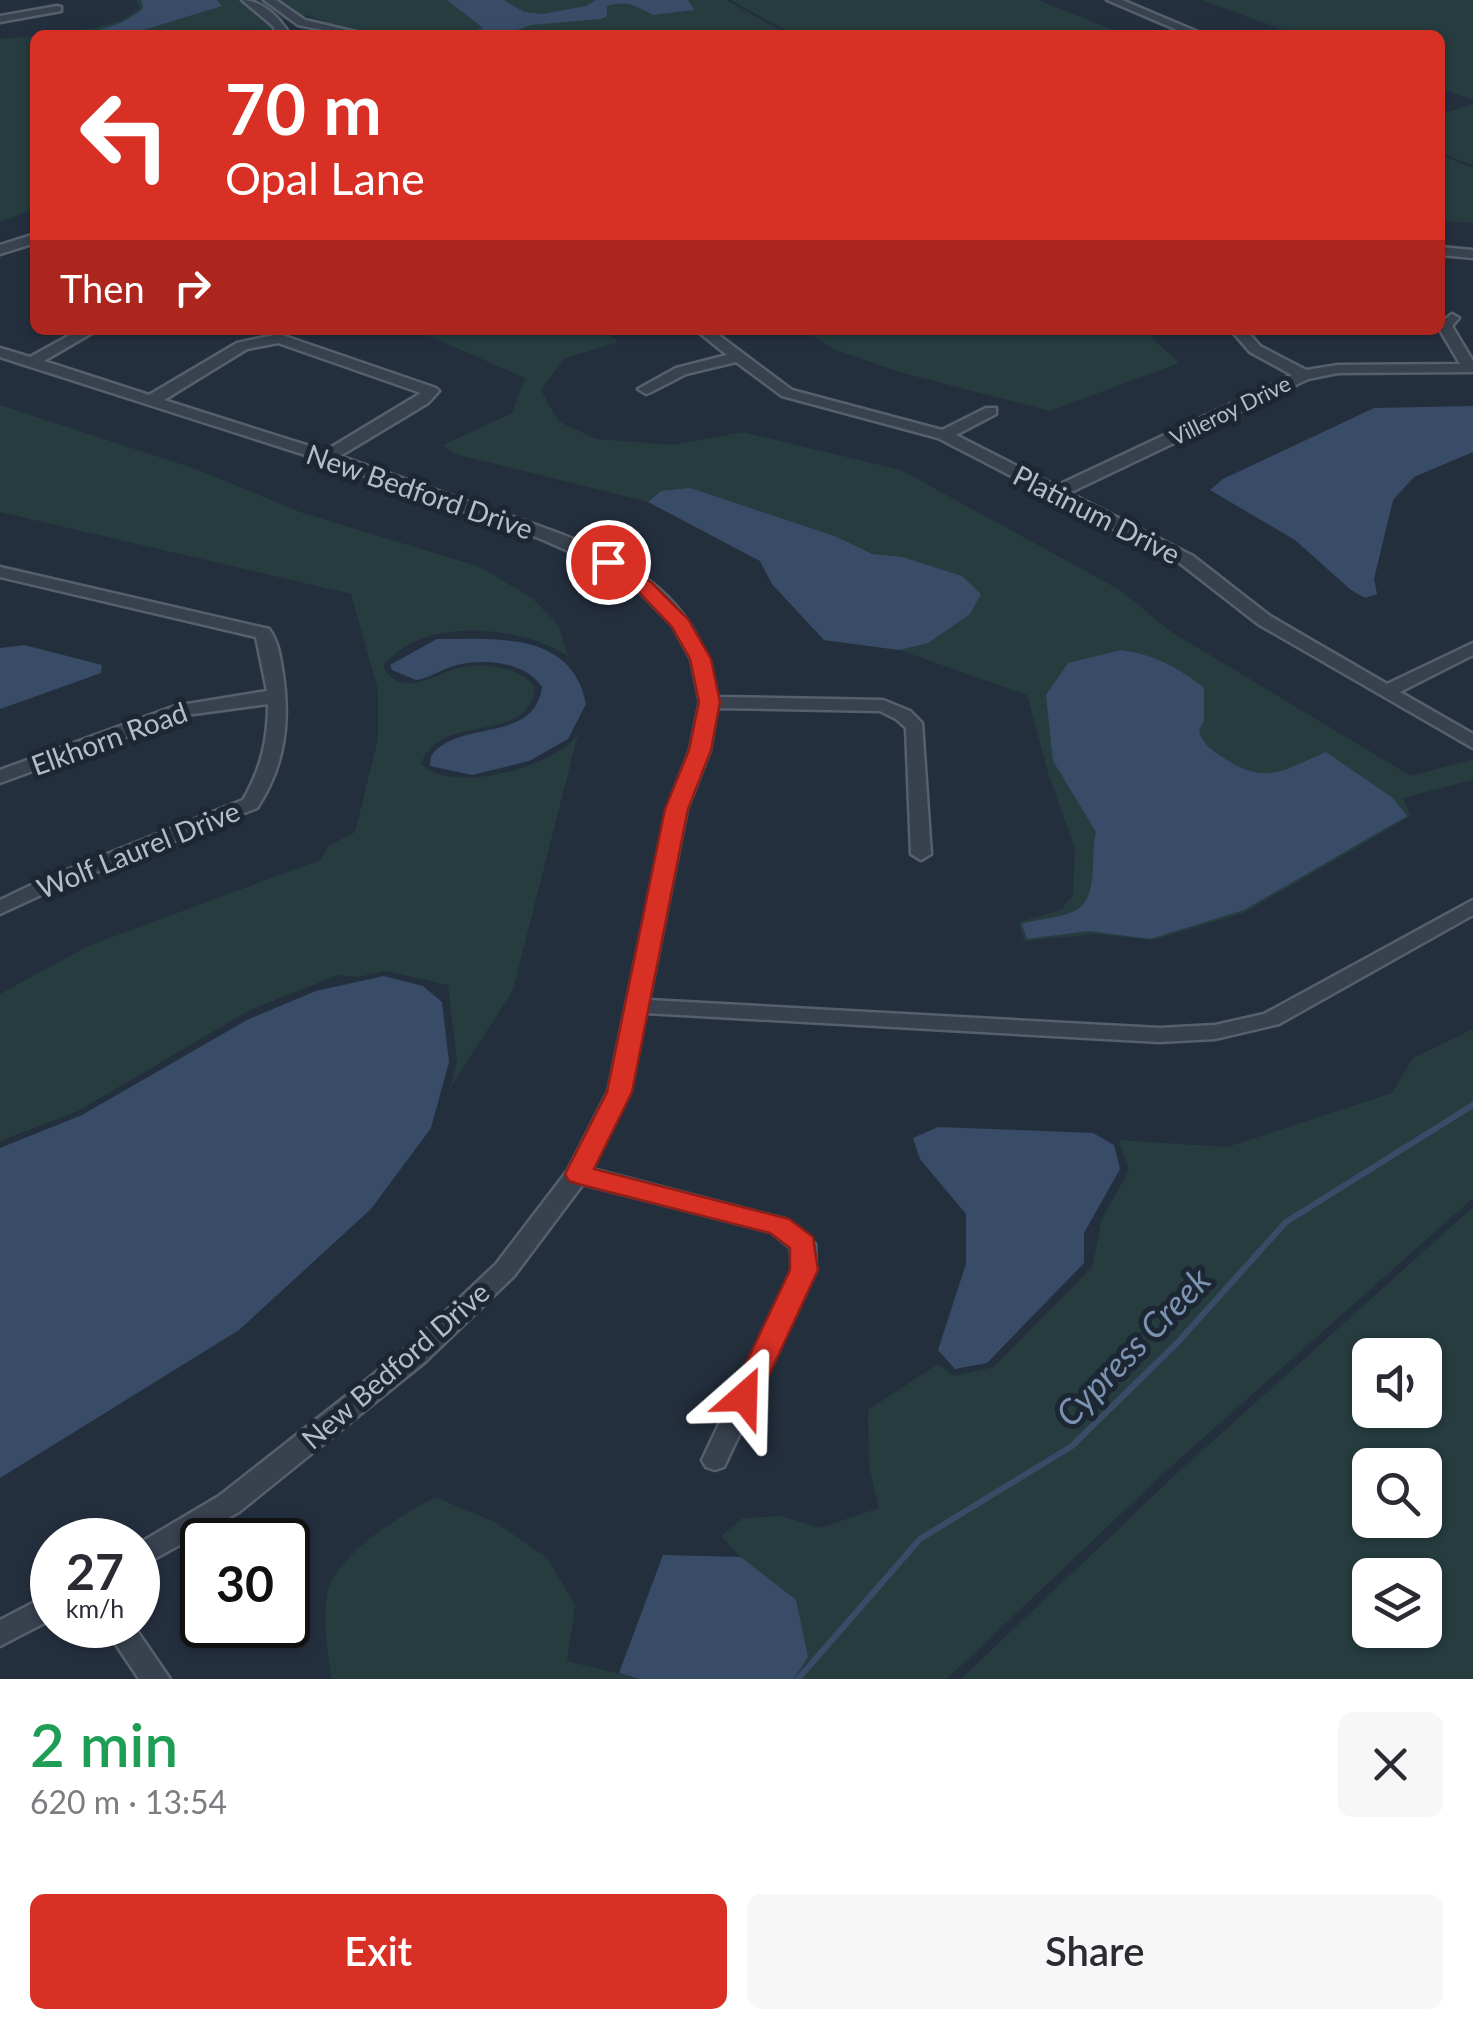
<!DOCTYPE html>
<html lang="en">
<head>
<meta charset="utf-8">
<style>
  body { margin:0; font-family:Lato,sans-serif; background:#f7f7f7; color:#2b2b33; height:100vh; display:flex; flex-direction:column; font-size:38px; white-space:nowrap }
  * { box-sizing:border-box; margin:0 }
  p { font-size:32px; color:#7c7c81 }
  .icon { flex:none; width:55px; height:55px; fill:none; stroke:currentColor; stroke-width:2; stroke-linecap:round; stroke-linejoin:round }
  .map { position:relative; height:1679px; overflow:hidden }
  .details { display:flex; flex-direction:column; background:#fff; flex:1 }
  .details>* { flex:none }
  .top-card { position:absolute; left:30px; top:30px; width:1415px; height:305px; border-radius:15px; box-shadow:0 2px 8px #0004; background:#d93025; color:#fff; overflow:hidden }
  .fabs { position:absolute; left:1352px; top:1338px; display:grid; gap:20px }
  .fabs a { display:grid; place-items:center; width:90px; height:90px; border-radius:15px; background:#fff; box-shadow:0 2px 8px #0004; font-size:50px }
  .speed { position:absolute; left:30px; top:1518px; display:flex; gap:20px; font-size:50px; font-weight:700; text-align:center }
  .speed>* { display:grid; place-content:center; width:130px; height:130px; border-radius:50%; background:#fff; box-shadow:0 2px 8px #0004; line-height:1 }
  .speed small { font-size:25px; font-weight:400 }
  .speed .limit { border:5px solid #111; border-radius:15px; background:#fff; color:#111 }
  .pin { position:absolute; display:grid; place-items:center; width:85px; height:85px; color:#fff; margin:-42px; border:5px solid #fff; border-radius:50%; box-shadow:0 2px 10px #0007 }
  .me { position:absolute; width:110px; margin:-55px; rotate:25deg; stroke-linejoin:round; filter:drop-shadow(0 0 8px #0008) }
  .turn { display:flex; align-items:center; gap:35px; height:210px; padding:0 30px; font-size:45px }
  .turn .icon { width:130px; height:130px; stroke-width:2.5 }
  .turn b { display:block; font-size:70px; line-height:85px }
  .then { display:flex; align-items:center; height:95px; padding:0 30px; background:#0003; gap:20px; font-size:38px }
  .round { display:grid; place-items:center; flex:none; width:105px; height:105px; border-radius:15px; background:#f7f7f7 }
  .headline { display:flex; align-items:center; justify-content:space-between; height:170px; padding:0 30px }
  h1 { font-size:60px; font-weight:600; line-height:75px; color:#1e9e55 }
  .cta { display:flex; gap:20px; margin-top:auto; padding:20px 30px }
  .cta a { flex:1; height:115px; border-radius:15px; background:#d93025; color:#fff; font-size:40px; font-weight:600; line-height:115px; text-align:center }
  .cta a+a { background:#f7f7f7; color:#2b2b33 }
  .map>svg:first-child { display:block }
</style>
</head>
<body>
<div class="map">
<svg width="1473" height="1679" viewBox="0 0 1473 1679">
  <rect width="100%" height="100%" fill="#242f3e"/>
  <g fill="#263c3f" fill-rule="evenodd">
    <path d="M136,0H726L789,35H389L338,27L306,15L272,22L279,35H225L255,26L220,35H42L94,28L123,20L140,8Z"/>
    <path d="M731,0H1038L1126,35L792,34Z"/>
    <path d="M1202,0H1473V100L1440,88V35H1297Z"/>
    <path d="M35,36V209L0,222V39Z"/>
    <path d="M1473,104V165L1440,153V115Z"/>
    <path d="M1440,155L1473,168V223L1440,221Z"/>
    <path d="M416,330H602L619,342L565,358L541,390L558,421L596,439L674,445L742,432L901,470L1120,590L1170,631L1411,776L1473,759V780L1403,798L1411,816L1244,913L1153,940L1096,934L1024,941L1019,922L1061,910L1073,895L1075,849L1049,776L1027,695L899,650L824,640L772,584L760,561L649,502L454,454L443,445L512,413L525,378Z"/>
    <path d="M803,330H1144L1179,363L1050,411L899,372L834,349Z"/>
    <path d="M0,405L196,469L300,512L480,567L532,598L559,626L568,656C520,625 422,616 383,666C400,698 429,678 454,669C479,661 520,665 535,688C527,747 440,710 421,764C453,795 553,768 578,734L513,990L450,1088L457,1061L448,985L386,971L358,977L338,975L248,1011L78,1111L0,1141V994L88,946L320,860L329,846L355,832L378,739V690L351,594L0,512Z"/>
    <path d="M1473,1029V1198L1166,1471L947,1679H794L808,1657L741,1557L721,1536L743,1518L781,1516L820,1528L879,1508L869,1466L868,1410L938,1364L954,1376L994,1367L1092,1267L1102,1219L1129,1170L1119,1140L1227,1147L1392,1093L1413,1058Z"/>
    <path d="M1473,1207V1679H961L1174,1476ZM1370,1355H1425V1410H1370ZM1370,1465H1425V1520H1370ZM1425,1575V1630H1370V1575Z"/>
    <path d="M435,1497L495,1522L547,1558L575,1605L567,1661L640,1679H332C327,1656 320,1600 332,1580C355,1542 398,1518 435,1497Z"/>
  </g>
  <g fill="#394c67">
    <path d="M141,0H217L222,6L127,35H70C97,31 122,27 143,8Z"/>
    <path d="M447,0H504L524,12L543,14L586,6L596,0H688L694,10L653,15C636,6 627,0 607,6V16L601,19L531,25L503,35H466L483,28Z"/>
    <path d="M1473,406V452L1414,477L1393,500L1374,579L1377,594L1365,598L1351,590L1295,540L1210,490L1223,479L1374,408Z"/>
    <path d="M690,488L837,537L872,554L902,557L962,576L981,594L970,614L928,643L899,650L824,640L772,584L760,561L648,502L661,491Z"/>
    <path d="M437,639C497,639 572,631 586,704L568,739L529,761L472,775L430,766L431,756C458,718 534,745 542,687C525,661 482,658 453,666C440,670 430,678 416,680L392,670L390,665Z"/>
    <path d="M24,645L102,665L101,673L0,709V648Z"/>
    <path d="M1121,650C1155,655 1178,667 1204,688V721L1199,730C1203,745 1210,749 1224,758C1265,786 1284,770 1326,752L1393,798L1407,816L1244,910L1150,939L1088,931L1027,939L1022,924C1038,919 1064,918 1078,909C1099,895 1090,855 1096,832L1053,761L1046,695L1068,663Z"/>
    <path d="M384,976L423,986L442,1002L449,1062L431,1128L371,1209L239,1330L0,1478V1148L82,1115L247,1020L316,991Z"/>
    <path d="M938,1127L1093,1133L1114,1145L1120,1169L1084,1233V1263L987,1363L955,1369L938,1350L966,1264V1214L920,1159L913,1138Z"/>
    <path d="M663,1555L741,1557L796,1600L808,1657L794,1679H640L619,1673Z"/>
  </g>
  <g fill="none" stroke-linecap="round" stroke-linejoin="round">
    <path stroke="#394c67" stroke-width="6" d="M798,1679L920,1539L1072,1446L1178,1342L1286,1222L1473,1105"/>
    <g stroke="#565f6c" stroke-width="5">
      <g id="minor">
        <path d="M242,0C262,0 280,18 290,35H278L273,26Z"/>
        <path d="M264,0H276L305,20L356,32L348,35L298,25Z"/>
        <path d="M1107,0H1122L1205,35H1189Z"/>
        <path d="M57,6L61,7V11L0,22V16Z"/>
        <path d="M35,234V243L0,254V245Z"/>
        <path d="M1440,247L1473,250V258L1440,255Z"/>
        <path d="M1452,314L1459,318L1452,326L1473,361V372L1338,373L1308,379L1069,493L1193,556L1270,616L1387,684L1473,643V655L1400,692L1473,734V748L1258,624L1181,564L938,438L782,396L736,362L686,374L651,392L646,394L638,389L676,368L727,355L696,330H712L792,390L942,430L986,408H996V414L956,435L1056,486L1292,375L1250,352L1231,330H1246L1260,346L1306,370L1338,365L1460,364L1440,330V323Z"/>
        <path d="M79,330H97L44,361L149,395L237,343L279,334L436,388L439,391L428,403L340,456C386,472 432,489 478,505C551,531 646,555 690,625C705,648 711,670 717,697L883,700L910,711L922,723L931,854L921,860L911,854L906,728L896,719L880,711L717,708L710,750L687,809L649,1000L1159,1028L1215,1025L1264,1014L1473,900V915L1279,1024L1215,1039L1159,1042L646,1013L630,1092L592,1169L788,1220L815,1244L816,1271L724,1467L715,1470L706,1467L702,1460L792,1271L791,1248L771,1232L583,1184L514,1276L425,1362L239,1512L138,1568V1544L219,1496L407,1348L496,1264L568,1170L608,1092L667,809L690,750L700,702L691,659L673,626L638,590L602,566L541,539L321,460L0,357V348L30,357ZM278,343L421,393L325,451L164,400L247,349Z"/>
        <path d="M0,567L269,629C279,643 280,657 283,674C290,722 285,766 257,808L56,888L0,914V900L42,880L243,800C261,769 268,740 268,704L186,715L0,783V770L175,706L267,691L256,637L0,577Z"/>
        <path d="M52,1593V1619L0,1646V1620Z"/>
        <path d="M103,1625H133L170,1679H139Z"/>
      </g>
    </g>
    <use href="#minor" fill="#38414e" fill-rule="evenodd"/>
  </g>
  <path fill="#d93025" stroke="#8d1f18" stroke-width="2.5" d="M608,556L651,582L688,619L711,659L720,702L711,750L688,809L632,1092L594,1169L789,1219L813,1237L818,1270L759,1397L755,1405L744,1408L734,1405L730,1397L790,1270V1248L770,1233L578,1184L569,1181L565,1174L607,1092L665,809L689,750L699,702L690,659L672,627L637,590L601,566L598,562Z"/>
  <g text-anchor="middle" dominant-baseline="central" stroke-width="10" stroke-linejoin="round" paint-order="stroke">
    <g font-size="22" fill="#b4bcc9" stroke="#1d2633">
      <text transform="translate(1230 410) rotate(-26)">Villeroy Drive</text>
    </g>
    <g font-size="28" fill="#b4bcc9" stroke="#1d2633">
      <text transform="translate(420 491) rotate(19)">New Bedford Drive</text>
      <text transform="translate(1097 514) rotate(27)">Platinum Drive</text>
      <text transform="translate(109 738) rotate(-20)">Elkhorn Road</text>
      <text transform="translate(138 849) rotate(-22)">Wolf Laurel Drive</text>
      <text transform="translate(395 1365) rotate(-41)">New Bedford Drive</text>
    </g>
    <g font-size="35" font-style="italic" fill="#7c92b1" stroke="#1d2633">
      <text transform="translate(1132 1346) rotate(-46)">Cypress Creek</text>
    </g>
  </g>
</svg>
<div class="fabs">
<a><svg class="icon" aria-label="sound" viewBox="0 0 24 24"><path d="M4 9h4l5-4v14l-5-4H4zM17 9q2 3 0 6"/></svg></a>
<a><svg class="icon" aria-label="search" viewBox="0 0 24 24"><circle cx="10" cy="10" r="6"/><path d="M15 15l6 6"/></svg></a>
<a><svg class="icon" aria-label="layers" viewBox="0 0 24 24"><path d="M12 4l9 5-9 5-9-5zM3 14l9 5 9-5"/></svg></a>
</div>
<div class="speed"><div>27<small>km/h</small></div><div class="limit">30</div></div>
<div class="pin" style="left:608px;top:562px;background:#d93025"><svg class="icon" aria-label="arrive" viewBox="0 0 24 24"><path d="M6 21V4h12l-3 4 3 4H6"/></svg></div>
<svg class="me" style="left:744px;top:1397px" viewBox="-20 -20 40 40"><path d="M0-17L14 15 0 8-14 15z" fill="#d93025" stroke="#fff" stroke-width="4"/></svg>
<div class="top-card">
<div class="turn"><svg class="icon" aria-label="left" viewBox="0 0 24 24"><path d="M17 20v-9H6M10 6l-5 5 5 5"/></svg><div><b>70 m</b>Opal Lane</div></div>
<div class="then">Then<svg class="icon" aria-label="right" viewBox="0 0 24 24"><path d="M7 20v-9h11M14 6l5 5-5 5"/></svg></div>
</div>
</div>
<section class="details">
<div class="headline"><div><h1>2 min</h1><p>620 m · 13:54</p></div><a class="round"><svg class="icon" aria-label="close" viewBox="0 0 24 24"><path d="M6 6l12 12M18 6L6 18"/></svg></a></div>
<div class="cta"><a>Exit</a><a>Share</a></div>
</section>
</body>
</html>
